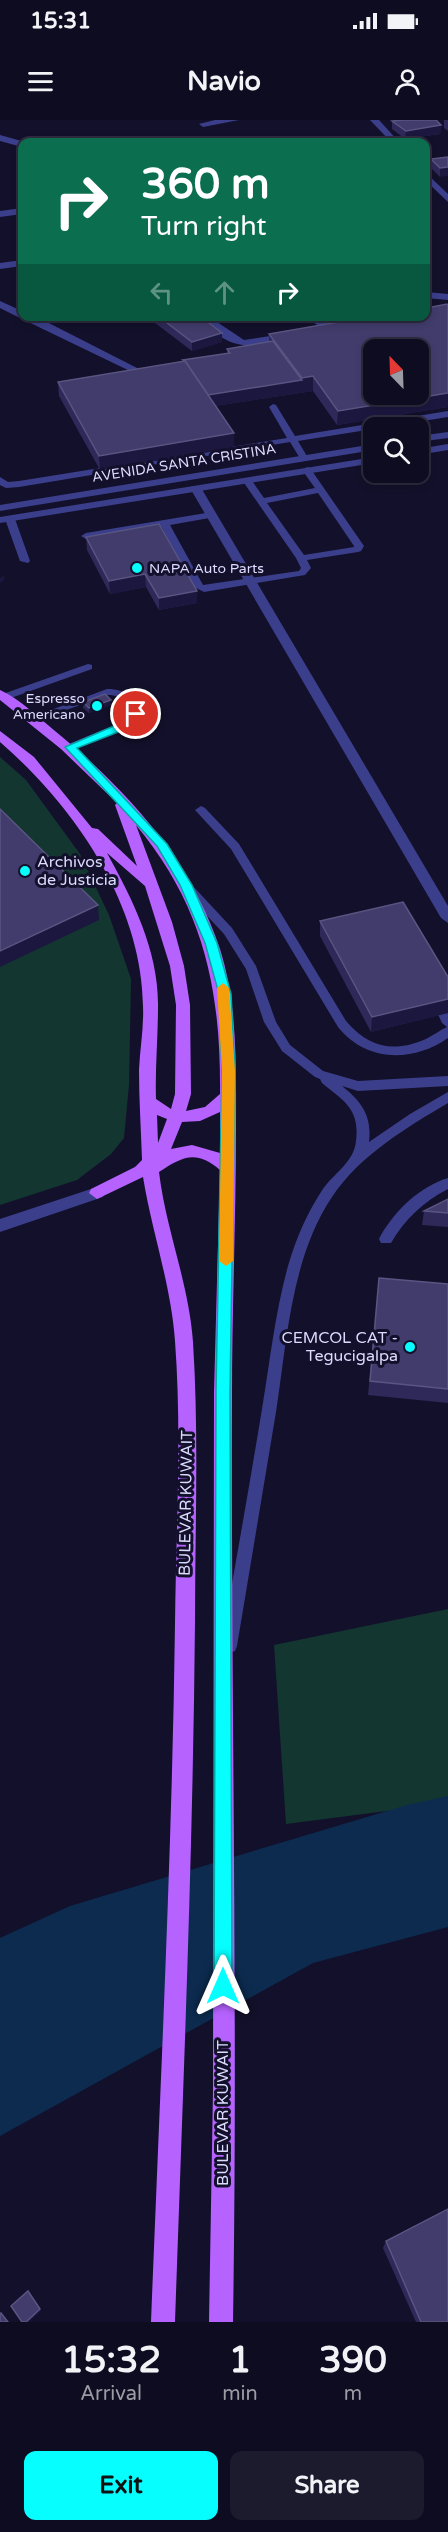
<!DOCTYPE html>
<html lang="en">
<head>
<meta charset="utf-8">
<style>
  body { margin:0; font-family:"Varela Round",sans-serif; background:#1c1a2d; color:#f1f3f6; height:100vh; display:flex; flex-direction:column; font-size:22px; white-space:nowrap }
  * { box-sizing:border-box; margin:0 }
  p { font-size:20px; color:#9b9ba5 }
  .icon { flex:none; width:33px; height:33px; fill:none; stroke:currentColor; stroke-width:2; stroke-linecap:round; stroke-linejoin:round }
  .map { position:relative; height:2202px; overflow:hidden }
  .sheet { display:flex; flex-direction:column; background:#0e0c20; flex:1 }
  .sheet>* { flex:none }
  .guide { position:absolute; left:18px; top:18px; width:412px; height:183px; border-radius:12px; box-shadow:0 3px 9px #0003,0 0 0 2px #2e2c3e; background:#0b6e4f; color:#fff; overflow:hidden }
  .needle { width:39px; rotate:337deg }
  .buttons { position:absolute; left:363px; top:219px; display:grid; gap:12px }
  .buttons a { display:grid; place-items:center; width:66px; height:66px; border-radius:12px; background:#0e0c20; box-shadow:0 3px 9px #0003,0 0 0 2px #2e2c3e; font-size:30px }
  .pin { position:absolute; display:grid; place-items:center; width:51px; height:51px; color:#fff; margin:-26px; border:3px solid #fff; border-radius:50%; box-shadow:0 2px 6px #0007 }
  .me { position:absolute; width:66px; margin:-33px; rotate:0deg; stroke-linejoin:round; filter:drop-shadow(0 0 4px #0008) }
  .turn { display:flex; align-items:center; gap:21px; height:126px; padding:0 24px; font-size:27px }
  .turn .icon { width:78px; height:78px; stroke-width:2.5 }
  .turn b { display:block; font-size:42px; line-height:51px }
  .lanes { display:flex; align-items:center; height:57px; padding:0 24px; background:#0003; justify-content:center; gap:30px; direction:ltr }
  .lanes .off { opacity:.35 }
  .eta { display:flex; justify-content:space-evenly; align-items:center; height:102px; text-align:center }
  .eta b { font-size:36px; font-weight:700; line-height:42px }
  .action { display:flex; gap:12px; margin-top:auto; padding:12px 24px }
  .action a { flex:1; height:69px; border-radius:12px; background:#07feff; color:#111; font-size:24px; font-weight:700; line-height:69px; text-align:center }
  .action a+a { background:#1c1a2d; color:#f1f3f6 }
  .status { display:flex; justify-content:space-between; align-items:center; height:42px; padding:0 30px; background:#0e0c20; direction:ltr }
  .status svg { height:16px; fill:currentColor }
  header { display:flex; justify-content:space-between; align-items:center; height:78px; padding:0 24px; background:#0e0c20; font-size:27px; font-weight:700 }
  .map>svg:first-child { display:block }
</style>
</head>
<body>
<div class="status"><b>15:31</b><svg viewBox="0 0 49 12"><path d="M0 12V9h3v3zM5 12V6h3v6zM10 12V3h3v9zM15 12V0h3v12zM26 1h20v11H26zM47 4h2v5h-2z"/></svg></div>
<header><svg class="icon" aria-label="menu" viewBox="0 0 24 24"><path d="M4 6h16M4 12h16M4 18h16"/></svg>Navio<svg class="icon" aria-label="person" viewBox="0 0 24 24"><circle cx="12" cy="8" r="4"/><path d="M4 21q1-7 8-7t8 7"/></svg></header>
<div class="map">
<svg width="448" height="2202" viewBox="0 0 448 2202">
  <rect width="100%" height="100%" fill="#13102b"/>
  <g fill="#133631">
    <path d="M0,637L26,660L80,734L109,795L131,859L129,965L124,1018L111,1034L77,1060L0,1085Z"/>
    <path d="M448,1489V1683L286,1704L274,1525Z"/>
  </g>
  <path fill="#0c2b4f" d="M448,1676V1807L313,1843L0,2016V1818L70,1786L407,1685Z"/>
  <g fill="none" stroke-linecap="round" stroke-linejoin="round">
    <g fill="#3b3f8b" fill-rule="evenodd">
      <path d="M273,284L276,285L295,316L448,291V297L298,321L308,338L304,341L301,340L290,322L19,367L6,368L0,365V357L8,362L19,361L287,318L269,287Z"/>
      <path d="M307,347L310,348L364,426L361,431L358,432L307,440L311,448L305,455L204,472L194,467L161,406L86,419L81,416L86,413L212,392L215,393V397L170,405L203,465L299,451L301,448L296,438L242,360L250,358L264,378L315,368L302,350ZM318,373L354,426V427L304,435L267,383Z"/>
      <path d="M10,396L15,399L30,441L28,443L20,441L5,399Z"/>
      <path d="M88,544L92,545V549L8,579H0V575Z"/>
      <path d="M107,569C127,569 140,579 142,599L136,605L70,630L66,629V625L132,598C130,584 123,575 108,575L36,601L32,602L27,599Z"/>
      <path d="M201,686L205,688L239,724L346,901C369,928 394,933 426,919C434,915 440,910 447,907L442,903L431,879L437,875L441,876L448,890V918C412,943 366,942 338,907L231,729L195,690Z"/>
      <path d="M187,763L191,764L232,808L256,846L276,902L290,925L323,951L358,961L448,956V966L358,971L342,966C362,982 372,996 369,1022L410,994L448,972V983C406,1008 360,1035 332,1077C291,1138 287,1221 276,1292C263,1370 250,1448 237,1526L235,1531L229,1533L223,1531L221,1526C235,1447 249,1368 262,1289C270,1241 275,1193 288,1146C296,1119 306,1095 321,1072C333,1053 354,1043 356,1021C360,989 344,981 322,963L320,959L315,957L282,931L264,902L246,849L224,814L183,770V764Z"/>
      <path d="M448,1058V1069C423,1082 405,1099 391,1123H381L379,1119L381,1115C396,1090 419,1067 448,1058Z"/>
    </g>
    <g fill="#3b3f8b" fill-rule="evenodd">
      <path d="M239,0L203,7L199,4L215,0Z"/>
      <path d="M370,0H379L399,22H391Z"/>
      <path d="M0,15L25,22H22V27L0,21Z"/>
      <path d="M426,53L448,74V82L426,61Z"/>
      <path d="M22,88V94L0,97V91Z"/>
      <path d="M22,140V146L0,149V143Z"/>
      <path d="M426,172L448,174V180L426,178Z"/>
      <path d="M0,181L22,191V196H35L141,250L132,252L18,197L0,188Z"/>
      <path d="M196,196H208L244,220L290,213L295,216C289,220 280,221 273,223C239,231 220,221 196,196Z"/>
      <path d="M306,196H318L332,208L323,210Z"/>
      <path d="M192,366H200L448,786V803L441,798L190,368Z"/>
    </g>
    <g fill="#3b3f8b" fill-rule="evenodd">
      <path d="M448,312V318L418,322V316Z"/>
      <path d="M374,324V330L0,391V385Z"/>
      <path d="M448,324V330L418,335V329Z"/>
      <path d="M374,337V343L0,403V397Z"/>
      <path d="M97,1067L103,1069L105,1073L103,1077L0,1112V1099Z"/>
    </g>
    <path fill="#b562ff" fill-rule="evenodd" d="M0,570C20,579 38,597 55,611C126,669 191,740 220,829C238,886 236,949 236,1009C236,1098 232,1187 232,1277C231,1585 238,1894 233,2202H209L213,1970L214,1272L220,1050C196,1029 182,1037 159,1052C166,1110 189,1164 193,1222C199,1315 195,1408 195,1501C193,1734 183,1968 175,2202H151C160,1969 172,1737 175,1504C176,1410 182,1315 175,1221C171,1165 152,1112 143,1057L97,1079L89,1073L91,1069L135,1047L142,1040C141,1010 139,980 139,950C140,928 144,907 143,886C142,784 74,686 0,622V611L34,637L92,708L98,709L137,746L115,685L117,683L61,629L0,580ZM136,705C204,787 221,870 220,974L205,987L186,991L191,974L190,885L184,846L172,802ZM107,733L145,766L170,846L176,885L175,974L171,989L156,979C155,948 158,918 158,887C159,832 133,780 107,733ZM220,992V1033L192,1025L171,1029L182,1002L200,1001ZM157,995L167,999L158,1023Z"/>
  </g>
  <g fill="#2e2959">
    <path d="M444,0H448V11L444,8Z"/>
    <path d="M392,1L441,5L440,14L405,19L392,9Z"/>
    <path d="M448,37L440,57L430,47L431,39Z"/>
    <path d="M448,186V287L337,305L313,271L215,286L234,328L100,350L59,276L58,262L183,242V240L227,233V229L269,222V214Z"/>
    <path d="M146,196H200L222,222L192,231Z"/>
    <path d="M86,417L197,483L159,490L146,467L110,474L87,430Z"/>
    <path d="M83,582L111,585L89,593L83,588Z"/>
    <path d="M320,801L448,857V893L371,912L320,816Z"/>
    <path d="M448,1079V1107L422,1105L424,1091Z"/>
    <path d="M379,1158L448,1164V1283L368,1275Z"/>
    <path d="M386,2121L448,2202H416L383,2128Z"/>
  </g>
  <g fill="#1b173f">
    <path d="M441,5L440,14L405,19L406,11Z"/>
    <path d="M448,47V56L440,57V48Z"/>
    <path d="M222,213V222L192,231V222Z"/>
    <path d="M313,256V271L208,287V275L302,260V258Z"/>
    <path d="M448,273V287L337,305L338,291Z"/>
    <path d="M234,313V328L100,350L99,336Z"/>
    <path d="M145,454L146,467L110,474L109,461Z"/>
    <path d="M4,455V460L0,463V458Z"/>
    <path d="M197,471V483L159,490V478Z"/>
    <path d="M111,580V585L89,593V588Z"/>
    <path d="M98,785L99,800L0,847V831Z"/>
    <path d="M448,879V893L371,912L372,897Z"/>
    <path d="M40,2189L41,2191L29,2202H26Z"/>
  </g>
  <g fill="#413c6b" stroke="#595582" stroke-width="1.5" fill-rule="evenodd">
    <path d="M402,0H436L441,5L406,11L392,1Z"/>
    <path d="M448,37V47L440,48L431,39Z"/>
    <path d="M447,184L448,186V273L338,291L313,256L302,258L269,214L373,196H426V188ZM374,230H418V274H374Z"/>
    <path d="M158,196H200L222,213L192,222Z"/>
    <path d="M273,221L302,260L208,275L185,241L183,240L230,233L227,229Z"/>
    <path d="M185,241L234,313L99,336L58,262Z"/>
    <path d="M159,404L197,471L159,478L145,454L109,461L86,417Z"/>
    <path d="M105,574L111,580L89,588L83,582Z"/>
    <path d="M0,689L98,785L0,831Z"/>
    <path d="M403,782L448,857V879L372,897L320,801Z"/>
    <path d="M448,1079V1093L424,1091Z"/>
    <path d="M379,1158L448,1164V1269L370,1261Z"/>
    <path d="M448,2089V2202H421L386,2121Z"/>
    <path d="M28,2171L40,2189L26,2202H22L11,2186Z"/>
    <path d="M1,2193L8,2202H0V2194Z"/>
  </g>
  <path fill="#07feff" stroke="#05a5a6" stroke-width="1.5" d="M136,590L142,594V599L136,605L77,628L167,724L192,765L217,823L231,874L235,951L230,1272L232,1866L230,1872L223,1875L217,1872L214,1866L216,1272L222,951L219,874L205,823L180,765L157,726L65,627L128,600L133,591Z"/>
  <path fill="#f59e0b" d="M223,863L229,868L235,951L233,1141L226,1146L219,1141L222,951L217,868Z"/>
  <g fill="#07feff" stroke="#13102b" stroke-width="2">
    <circle cx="137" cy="448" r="6"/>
    <circle cx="97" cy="586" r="6"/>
    <circle cx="25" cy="751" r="6"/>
    <circle cx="410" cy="1227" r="6"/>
  </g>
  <g text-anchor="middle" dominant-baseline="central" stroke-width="6" stroke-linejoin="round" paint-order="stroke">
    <g font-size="14" fill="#dcdbff" stroke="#13102b">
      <text transform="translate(184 343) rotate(-9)">AVENIDA SANTA CRISTINA</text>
    </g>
    <g font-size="14" fill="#dcdbff" stroke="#13102b" text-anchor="start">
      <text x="149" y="448">NAPA Auto Parts</text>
      <text x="85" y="578" text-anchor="end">Espresso<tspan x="85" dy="16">Americano</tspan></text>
    </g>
    <g font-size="16" fill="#dcdbff" stroke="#13102b" text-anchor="start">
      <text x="37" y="742">Archivos<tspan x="37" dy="18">de Justicia</tspan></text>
      <text x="398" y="1218" text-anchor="end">CEMCOL CAT -<tspan x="398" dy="18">Tegucigalpa</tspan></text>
    </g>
    <g font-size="16" fill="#dcdbff" stroke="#13102b">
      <text transform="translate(186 1383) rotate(-89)">BULEVAR KUWAIT</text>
      <text transform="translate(223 1993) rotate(-90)">BULEVAR KUWAIT</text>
    </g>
  </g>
</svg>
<div class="buttons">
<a><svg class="needle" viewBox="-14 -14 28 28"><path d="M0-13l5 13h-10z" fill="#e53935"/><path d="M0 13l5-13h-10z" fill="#9b9ba5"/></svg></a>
<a><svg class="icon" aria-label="search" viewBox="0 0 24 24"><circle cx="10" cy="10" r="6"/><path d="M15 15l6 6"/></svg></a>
</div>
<div class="pin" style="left:136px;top:594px;background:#d93025"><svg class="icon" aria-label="arrive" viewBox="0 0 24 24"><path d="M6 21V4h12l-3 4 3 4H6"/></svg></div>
<svg class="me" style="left:223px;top:1866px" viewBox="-20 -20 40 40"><path d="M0-17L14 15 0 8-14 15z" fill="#07feff" stroke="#fff" stroke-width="4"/></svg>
<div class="guide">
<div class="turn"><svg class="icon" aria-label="right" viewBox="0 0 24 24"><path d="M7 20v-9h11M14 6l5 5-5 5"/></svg><div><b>360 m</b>Turn right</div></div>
<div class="lanes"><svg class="icon off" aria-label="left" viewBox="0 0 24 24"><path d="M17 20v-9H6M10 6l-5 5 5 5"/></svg><svg class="icon off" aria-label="ahead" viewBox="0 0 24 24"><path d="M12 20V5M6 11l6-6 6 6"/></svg><svg class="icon" aria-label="right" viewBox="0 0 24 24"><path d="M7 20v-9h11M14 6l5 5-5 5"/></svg></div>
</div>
</div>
<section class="sheet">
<div class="eta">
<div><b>15:32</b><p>Arrival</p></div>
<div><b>1</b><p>min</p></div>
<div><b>390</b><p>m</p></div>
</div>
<div class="action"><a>Exit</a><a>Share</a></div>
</section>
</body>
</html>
